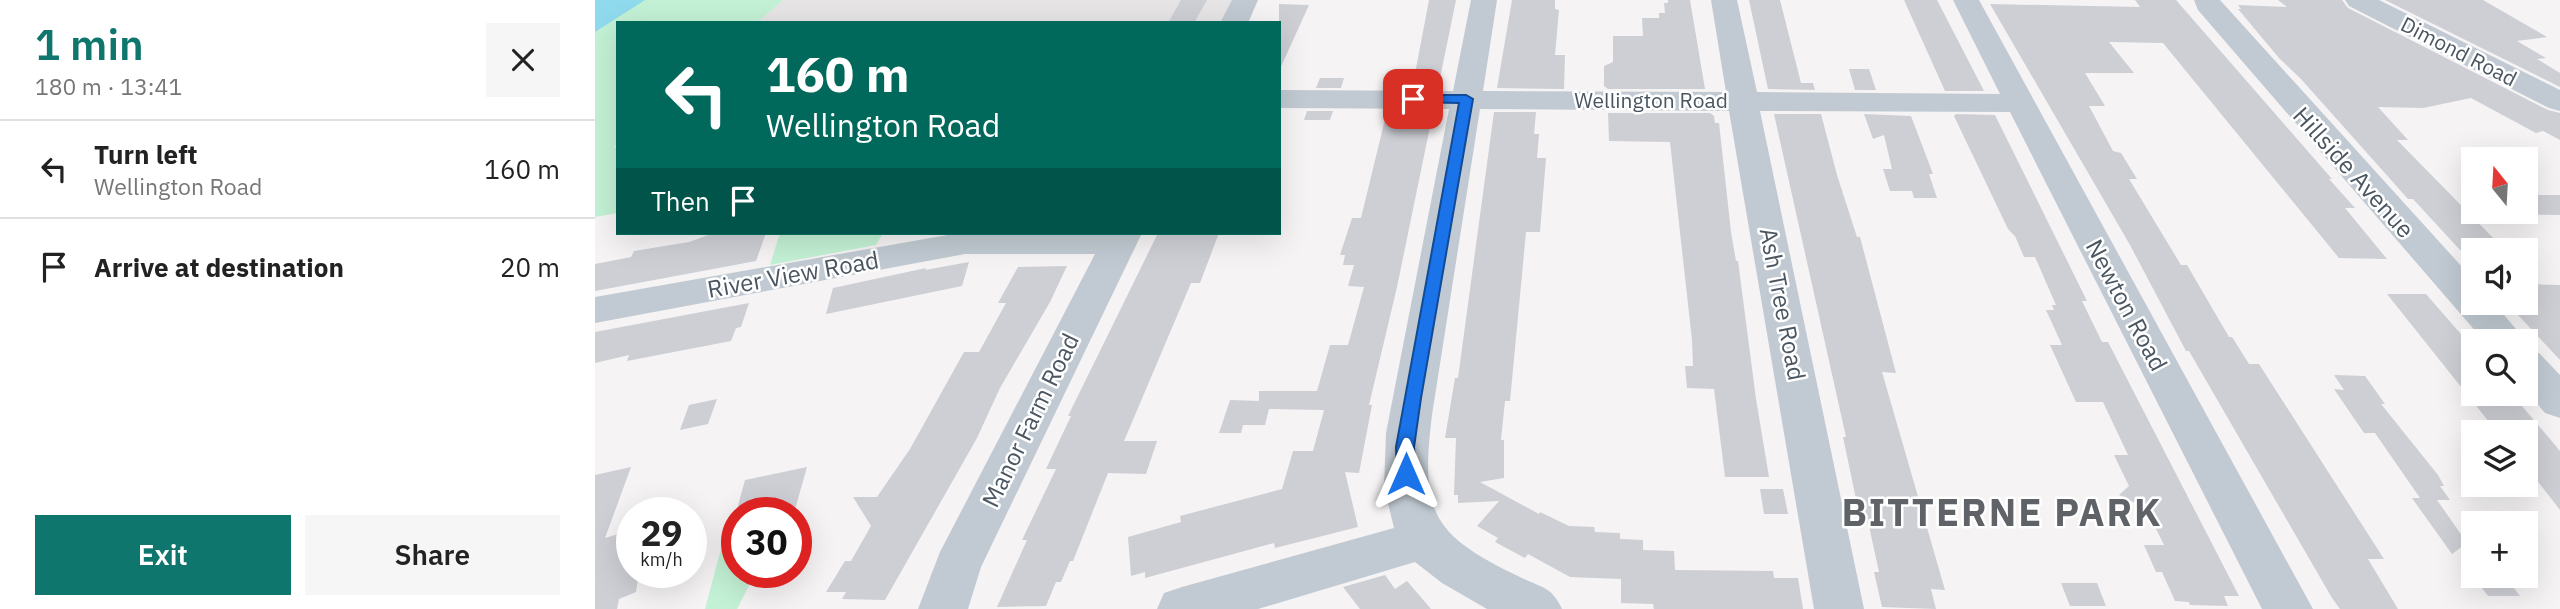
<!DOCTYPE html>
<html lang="en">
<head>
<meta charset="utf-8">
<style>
  body { margin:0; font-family:"IBM Plex Sans",sans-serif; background:#f6f6f6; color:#222; height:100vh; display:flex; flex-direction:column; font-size:26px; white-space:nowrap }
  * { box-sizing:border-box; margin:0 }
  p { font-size:23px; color:#767676 }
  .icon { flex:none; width:38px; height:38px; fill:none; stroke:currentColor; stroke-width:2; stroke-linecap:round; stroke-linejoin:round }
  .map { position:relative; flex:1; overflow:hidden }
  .sheet { display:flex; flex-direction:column; background:#fff; width:595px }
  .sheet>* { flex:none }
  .hud { position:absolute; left:21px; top:21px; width:665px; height:214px; border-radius:0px; box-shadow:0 7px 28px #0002; background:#00695c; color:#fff; overflow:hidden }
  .needle { width:46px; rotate:342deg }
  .buttons { position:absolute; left:1866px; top:147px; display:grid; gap:14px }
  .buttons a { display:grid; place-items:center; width:77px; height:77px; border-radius:0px; background:#fff; box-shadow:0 7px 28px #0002; font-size:35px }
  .speed { position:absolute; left:21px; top:497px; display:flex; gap:14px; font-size:35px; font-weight:700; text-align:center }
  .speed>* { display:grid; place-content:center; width:91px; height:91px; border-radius:50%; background:#fff; box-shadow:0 7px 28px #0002; line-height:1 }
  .speed small { font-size:18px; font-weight:400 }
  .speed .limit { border:10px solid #d22; background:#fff; color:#111 }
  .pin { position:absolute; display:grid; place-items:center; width:60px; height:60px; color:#fff; margin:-30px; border-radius:14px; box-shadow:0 4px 10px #0006 }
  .me { position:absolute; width:77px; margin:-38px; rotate:0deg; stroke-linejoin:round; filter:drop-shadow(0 0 5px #0008) }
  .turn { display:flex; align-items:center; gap:24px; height:147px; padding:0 35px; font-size:32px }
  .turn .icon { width:91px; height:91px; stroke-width:2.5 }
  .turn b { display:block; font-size:49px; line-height:60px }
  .then { display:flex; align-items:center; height:66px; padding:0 35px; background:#0003; gap:14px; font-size:26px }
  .round { display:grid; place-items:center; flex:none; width:74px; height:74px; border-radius:0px; background:#f6f6f6 }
  .head { display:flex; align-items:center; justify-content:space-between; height:119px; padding:0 35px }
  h1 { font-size:42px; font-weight:600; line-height:52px; color:#0f766e }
  .primary-button { display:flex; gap:14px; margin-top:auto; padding:14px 35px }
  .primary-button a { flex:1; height:80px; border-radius:0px; background:#0f766e; color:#fff; font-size:28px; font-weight:600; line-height:80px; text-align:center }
  .primary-button a+a { background:#f6f6f6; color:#222 }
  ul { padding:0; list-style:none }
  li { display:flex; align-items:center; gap:21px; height:98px; padding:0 35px; border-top:2px solid #e0e0e0 }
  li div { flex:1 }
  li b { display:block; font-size:26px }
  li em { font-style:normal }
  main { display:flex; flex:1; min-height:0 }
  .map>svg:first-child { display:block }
</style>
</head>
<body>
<main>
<section class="sheet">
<div class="head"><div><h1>1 min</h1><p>180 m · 13:41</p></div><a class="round"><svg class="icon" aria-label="close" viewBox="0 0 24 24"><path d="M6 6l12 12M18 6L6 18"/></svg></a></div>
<ul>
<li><svg class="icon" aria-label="left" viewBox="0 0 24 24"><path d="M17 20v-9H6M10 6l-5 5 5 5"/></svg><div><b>Turn left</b><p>Wellington Road</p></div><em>160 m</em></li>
<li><svg class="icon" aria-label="arrive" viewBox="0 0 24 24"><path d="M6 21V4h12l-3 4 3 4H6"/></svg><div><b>Arrive at destination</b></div><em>20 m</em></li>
</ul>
<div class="primary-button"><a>Exit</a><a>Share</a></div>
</section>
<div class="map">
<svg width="1965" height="609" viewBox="0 0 1965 609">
  <rect width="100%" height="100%" fill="#f5f3f3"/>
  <path fill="#e6e4e5" d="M188,0H638L625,23H162Z"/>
  <g fill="#c3f1d5">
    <path d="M0,0H188L162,23H23V144L19,147L23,148V213L0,217Z"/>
    <path d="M185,233H288L281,245L175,265Z"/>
    <path d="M142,531V572H161L142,609H110L130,534Z"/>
  </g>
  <path fill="#90daee" d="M0,0H50L0,32Z"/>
  <g fill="#cdcfd5">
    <path d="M586,0H612L599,23H573Z"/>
    <path d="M834,0H861L843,88H798L800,79H819Z"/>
    <path d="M917,0H960V9L964,10L960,55H970L969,89L902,88Z"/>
    <path d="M1073,0H1095L1110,89H1013L1009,86V66L1018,62V36H1048L1047,18H1064V13H1070L1069,3H1073Z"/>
    <path d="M1154,0H1185L1206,83H1218L1220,90L1173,89Z"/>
    <path d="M1309,0H1342L1389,91H1350Z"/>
    <path d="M1540,0H1581L1737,179H1734L1760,208H1750L1792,259L1744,258L1568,43L1514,42L1539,73H1490L1510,106H1494L1518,151L1526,153L1542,179H1534L1586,265H1592L1634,337H1637L1654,364H1664L1789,559H1773L1803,609H1745L1737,598L1594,351H1591L1535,245L1395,4L1545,7Z"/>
    <path d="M1683,0H1747L1753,8L1953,110L1965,113V140L1948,131L1941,133L1876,98L1828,108L1783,107L1813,140H1802L1910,250H1865L1818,199H1813L1706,79L1684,58L1643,9H1646L1643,5L1692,7Z"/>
    <path d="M1790,0H1888L1952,37L1922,41L1951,58L1942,59L1965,73V87Z"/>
    <path d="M684,4L714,5L684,71Z"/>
    <path d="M1254,69H1274L1281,90H1260Z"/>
    <path d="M725,78H749L746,88H721Z"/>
    <path d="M712,111H738L735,120H709Z"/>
    <path d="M792,111L838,112L802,287L774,405H777L764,473L750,472L763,527L680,548L679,543L550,578V572L536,576L533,537L586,522L585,516L687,489L698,451H718L729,410L674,409L670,425H648L646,433H624L635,400L664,401V391H722L735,345H753L769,287L753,286L759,265H748L750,255H745L757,218H766Z"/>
    <path d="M899,112H941L939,134H944L942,158H951L945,232H931L915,401H910L906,440H909V478L885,482L944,514L945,512L974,526L999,527L1000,532L1025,533V539L1048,540V550L1079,551L1080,570L1178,571L1179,578H1203L1208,609H1059L1058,604L1026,603V579L975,577L933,554L930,558L900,542L903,538L882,526L904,501L863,503V495H859L861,438H850L860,378H863Z"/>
    <path d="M1013,113H1115L1119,116L1120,123H1124L1136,232L1141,261H1143L1161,399L1174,477H1130L1119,389L1092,388L1090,366H1098L1097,340L1075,142L1014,141Z"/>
    <path d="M1179,114H1226L1242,175L1262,237H1265L1301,373L1287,372L1350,590L1336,589L1341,609L1287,607L1279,572H1284L1274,526L1270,518H1265L1248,437H1251Z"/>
    <path d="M1269,114L1316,116L1338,174H1334L1342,198H1319L1317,191H1295L1288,169H1297L1289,135L1278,139Z"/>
    <path d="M1361,114L1400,115L1492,301H1487L1507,342H1513L1644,596H1629L1633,606L1595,605L1594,602L1580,601L1567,572H1561L1549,545H1569L1548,502H1538L1524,495L1534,486L1519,455H1533L1508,402H1481L1455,345H1467L1451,310H1459L1457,305H1461L1440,257H1429L1420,236L1413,229L1359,116Z"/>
    <path d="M1930,195H1965V215L1906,214V212H1930Z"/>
    <path d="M119,233H171L161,261L0,291V264L36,257L39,251L94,242Z"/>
    <path d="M563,233H624L605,283H596L529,441H562L551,474L513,473L478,561H475L466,582H461L451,606L402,607L432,540H427L461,469H451L476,416H473Z"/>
    <path d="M374,262L367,286L231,314L238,288L331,268L330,270Z"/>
    <path d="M472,266L455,302L405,388L382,438L290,600L247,599L251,592H231L250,561H256L276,526L258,497H282L315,449L369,352H384L411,303H403L423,267Z"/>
    <path d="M1930,284L1965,285V360L1923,315H1928L1917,303H1930Z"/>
    <path d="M1792,294H1831L1878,348V394H1917L1965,451V510L1930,465V432H1902Z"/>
    <path d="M154,303L146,327L141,328L136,341L32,361L34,355L0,363V332Z"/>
    <path d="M1739,375L1770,376L1790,404H1786L1843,475L1849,486H1845L1855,500H1842L1872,543L1857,554L1817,498H1825L1780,433H1769L1739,389L1749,390Z"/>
    <path d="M122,399L113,424L85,430L94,405Z"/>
    <path d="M36,467L10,538L37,530V572H44L41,592L24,599L22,609H0V475Z"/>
    <path d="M212,467L199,513H141L150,480Z"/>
    <path d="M1165,489H1188L1193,514H1169Z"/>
    <path d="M790,575L800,589L812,581L836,609H765L748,587Z"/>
    <path d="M1878,576H1910L1925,596H1893Z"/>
    <path d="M1466,583H1502L1511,606H1475Z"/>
  </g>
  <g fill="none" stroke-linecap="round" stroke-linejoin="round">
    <g fill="#c1cad2" fill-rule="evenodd">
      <path d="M637,0H663L653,23H625Z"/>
      <path d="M876,0H902L888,91L1131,92L1116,0H1142L1162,92L1405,94L1358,0H1384L1718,609H1667L1415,112L1165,111L1269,609H1219L1134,111L885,109L837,415C825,514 837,535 927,578C948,588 957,587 967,609H892L847,583L820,562L663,609H562L569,593L587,587L799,528L789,487L791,433L854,109L684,108V90L858,91Z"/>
      <path d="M1599,0H1625L1878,279V303H1899L1931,341L1930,342L1889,341L1603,10Z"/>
      <path d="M1750,0H1784L1965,90V111L1954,108L1754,6Z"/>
      <path d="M364,233H547L386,567L373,609H323L345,552L500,254H370L0,323V297Z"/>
      <path d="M1930,349L1944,353L1965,375V418L1950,413L1930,390Z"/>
    </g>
  </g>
  <path fill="#1a73e8" stroke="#114b97" stroke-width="2" d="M818,95H871L878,99L826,398L819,447L821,474L818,479L811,481L805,479L802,474L801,447L864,103L813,102V96Z"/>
  <g text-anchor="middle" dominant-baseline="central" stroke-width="5" stroke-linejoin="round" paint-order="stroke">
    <g font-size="21" fill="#4a5661" stroke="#fff">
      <text transform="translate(1864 51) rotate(27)">Dimond Road</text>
      <text x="1056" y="100">Wellington Road</text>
    </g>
    <g font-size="24" fill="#4a5661" stroke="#fff">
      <text transform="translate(1759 172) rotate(48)">Hillside Avenue</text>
      <text transform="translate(198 274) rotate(-10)">River View Road</text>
      <text transform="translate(1188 304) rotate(79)">Ash Tree Road</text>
      <text transform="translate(1532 305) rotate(62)">Newton Road</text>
      <text transform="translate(435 420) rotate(-64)">Manor Farm Road</text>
    </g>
    <g font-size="38" font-weight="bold" letter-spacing="2" fill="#5f6368" stroke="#fff">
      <text x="1407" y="511">BITTERNE PARK</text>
    </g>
  </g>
</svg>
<div class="buttons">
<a><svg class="needle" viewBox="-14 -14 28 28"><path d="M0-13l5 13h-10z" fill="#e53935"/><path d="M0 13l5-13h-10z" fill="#767676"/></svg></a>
<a><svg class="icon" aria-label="sound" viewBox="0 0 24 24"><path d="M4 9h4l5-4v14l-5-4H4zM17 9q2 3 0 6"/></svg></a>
<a><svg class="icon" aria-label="search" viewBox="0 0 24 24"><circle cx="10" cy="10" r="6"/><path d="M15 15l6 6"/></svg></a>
<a><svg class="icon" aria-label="layers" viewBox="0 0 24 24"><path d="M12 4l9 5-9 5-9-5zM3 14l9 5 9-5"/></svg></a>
<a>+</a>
</div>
<div class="speed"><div>29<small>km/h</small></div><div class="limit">30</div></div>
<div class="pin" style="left:818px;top:99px;background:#d93025"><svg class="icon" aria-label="arrive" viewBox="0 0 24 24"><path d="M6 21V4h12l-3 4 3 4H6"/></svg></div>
<svg class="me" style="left:811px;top:474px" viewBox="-20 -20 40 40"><path d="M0-17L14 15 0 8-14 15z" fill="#1a73e8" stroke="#fff" stroke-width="4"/></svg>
<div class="hud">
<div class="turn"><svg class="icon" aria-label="left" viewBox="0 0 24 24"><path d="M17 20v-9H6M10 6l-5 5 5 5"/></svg><div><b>160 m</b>Wellington Road</div></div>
<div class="then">Then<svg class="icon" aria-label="arrive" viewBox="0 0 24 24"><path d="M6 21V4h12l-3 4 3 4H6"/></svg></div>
</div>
</div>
</main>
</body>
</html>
